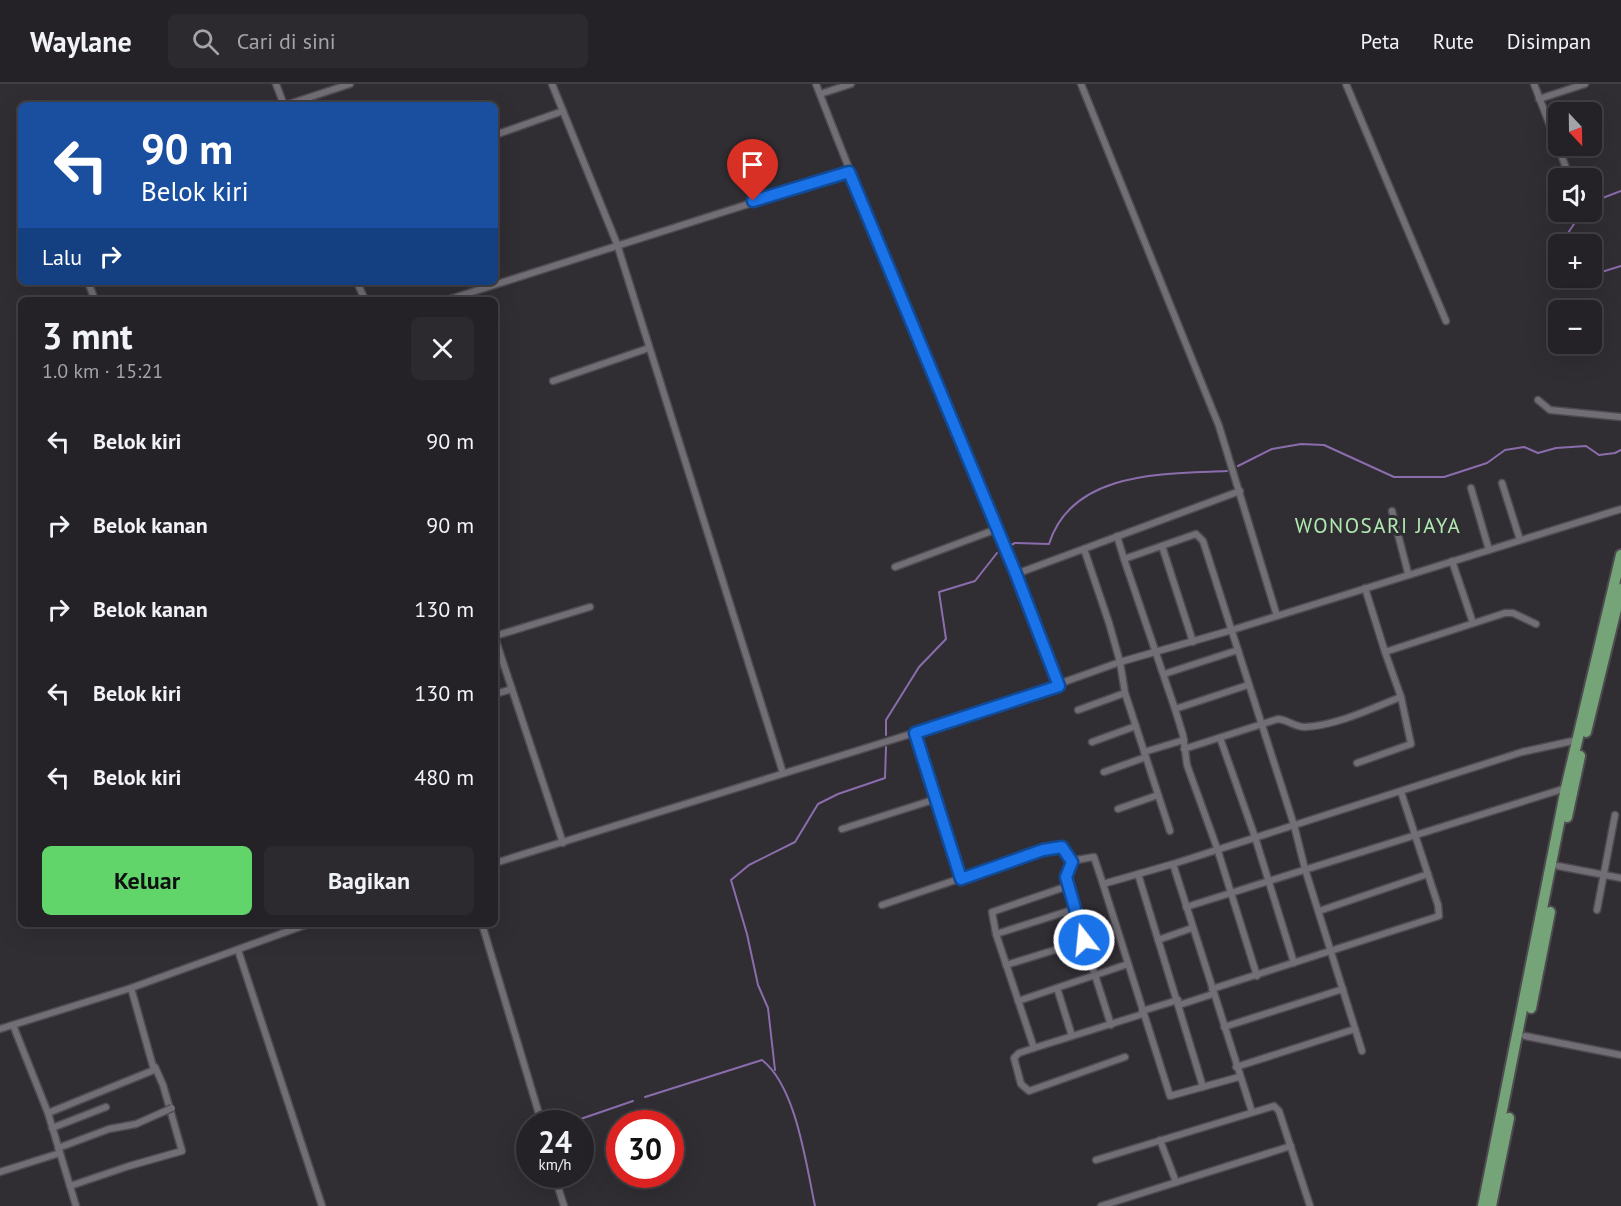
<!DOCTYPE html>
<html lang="id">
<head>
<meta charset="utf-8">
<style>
  body { margin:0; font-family:"PT Sans",sans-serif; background:#2c2a2e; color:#f1f3f6; height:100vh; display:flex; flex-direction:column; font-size:22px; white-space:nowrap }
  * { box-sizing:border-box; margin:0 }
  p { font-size:20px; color:#a3a4a7 }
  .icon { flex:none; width:33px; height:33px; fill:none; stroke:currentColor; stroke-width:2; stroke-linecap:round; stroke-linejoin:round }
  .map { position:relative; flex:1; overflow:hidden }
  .drawer { position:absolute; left:18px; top:213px; width:480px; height:630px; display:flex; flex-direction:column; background:#242226; border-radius:9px; box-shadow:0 6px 24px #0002,0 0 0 2px #413f43 }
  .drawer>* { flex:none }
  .top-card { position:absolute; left:18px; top:18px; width:480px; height:183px; border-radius:9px; box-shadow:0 6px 24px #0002,0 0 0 2px #413f43; background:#1a4fa0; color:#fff; overflow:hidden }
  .needle { width:39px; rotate:158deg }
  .controls { position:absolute; left:1548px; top:18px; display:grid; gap:12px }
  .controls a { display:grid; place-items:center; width:54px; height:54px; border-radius:9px; background:#242226; box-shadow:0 6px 24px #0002,0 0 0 2px #413f43; font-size:30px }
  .speed { position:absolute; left:516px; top:1026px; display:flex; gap:12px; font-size:30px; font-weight:700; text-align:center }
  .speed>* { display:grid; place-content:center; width:78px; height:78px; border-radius:50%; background:#242226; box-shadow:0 6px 24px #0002,0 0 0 2px #413f43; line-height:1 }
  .speed small { font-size:15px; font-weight:400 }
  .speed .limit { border:9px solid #d22; background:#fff; color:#111 }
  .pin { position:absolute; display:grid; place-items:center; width:51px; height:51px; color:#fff; margin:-62px -26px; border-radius:50% 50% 50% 0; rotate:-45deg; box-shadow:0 0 6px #0007 }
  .pin .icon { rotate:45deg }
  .me { position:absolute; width:66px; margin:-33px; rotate:344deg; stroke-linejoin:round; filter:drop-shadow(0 0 4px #0008) }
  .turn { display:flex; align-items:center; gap:21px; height:126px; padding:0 24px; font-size:27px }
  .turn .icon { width:78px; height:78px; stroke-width:2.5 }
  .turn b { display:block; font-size:42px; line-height:51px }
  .then { display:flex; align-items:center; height:57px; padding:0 24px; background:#0003; gap:12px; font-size:22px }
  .round { display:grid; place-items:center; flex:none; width:63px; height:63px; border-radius:9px; background:#2c2a2e }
  .overview { display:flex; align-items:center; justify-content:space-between; height:102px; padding:0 24px }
  h1 { font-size:36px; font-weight:600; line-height:45px }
  .action { display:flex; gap:12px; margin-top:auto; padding:12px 24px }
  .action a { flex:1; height:69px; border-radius:9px; background:#61d56a; color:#111; font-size:24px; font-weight:600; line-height:69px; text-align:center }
  .action a+a { background:#2c2a2e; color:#f1f3f6 }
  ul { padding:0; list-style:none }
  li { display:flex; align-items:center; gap:18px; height:84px; padding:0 24px }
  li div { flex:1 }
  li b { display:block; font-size:22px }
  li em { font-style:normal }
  header { display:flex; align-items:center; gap:36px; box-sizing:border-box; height:84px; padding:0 30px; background:#242226; border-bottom:2px solid #413f43 }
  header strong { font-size:28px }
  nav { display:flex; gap:33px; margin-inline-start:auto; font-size:21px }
  .search { width:420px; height:54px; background:#2c2a2e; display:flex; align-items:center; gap:15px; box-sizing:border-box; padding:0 21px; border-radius:9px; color:#a3a4a7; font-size:22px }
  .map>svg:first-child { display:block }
</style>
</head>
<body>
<header>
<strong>Waylane</strong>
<div class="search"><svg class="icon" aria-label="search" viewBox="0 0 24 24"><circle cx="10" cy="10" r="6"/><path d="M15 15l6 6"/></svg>Cari di sini</div>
<nav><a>Peta</a><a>Rute</a><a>Disimpan</a></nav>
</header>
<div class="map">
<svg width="1621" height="1122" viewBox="0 0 1621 1122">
  <rect width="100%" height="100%" fill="#302d33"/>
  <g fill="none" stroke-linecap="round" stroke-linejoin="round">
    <g stroke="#8b6dad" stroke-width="2">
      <path d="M1592,118L1621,107"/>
      <path d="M1568,160L1566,152L1582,128"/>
      <path d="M1592,191L1621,182"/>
      <path d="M1238,382L1272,365L1301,360L1324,361L1394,393H1444L1487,379L1505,366L1524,363L1538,369L1556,364L1586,362L1599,371L1615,369L1621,366"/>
      <path d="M1007,463L1015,459L1049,460C1072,386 1166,390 1227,387"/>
      <path d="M886,651V636L919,583L946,555L939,508L975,497L997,469"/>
      <path d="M775,986L768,924L758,901L747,850L731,796L749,781L795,758L818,720L838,710L885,694L886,663"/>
      <path d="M645,1013L762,976C796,1002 806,1080 815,1122"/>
      <path d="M566,1040L633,1017"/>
    </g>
    <g stroke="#4e4b51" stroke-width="9">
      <g id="minor">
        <path d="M276,0L284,21"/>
        <path d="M552,0L617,160L783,689"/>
        <path d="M816,0C893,202 982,400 1059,602"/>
        <path d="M1081,0L1219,342L1277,532"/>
        <path d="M1346,0L1446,237"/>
        <path d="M1534,0L1570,94"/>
        <path d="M820,10L851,0"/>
        <path d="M1539,15L1585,0"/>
        <path d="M286,21L350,0"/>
        <path d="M495,51L563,27"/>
        <path d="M88,198L95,216"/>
        <path d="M357,198L365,216"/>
        <path d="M447,216L849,88"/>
        <path d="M553,297L649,264"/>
        <path d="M1538,316L1550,326L1621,333"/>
        <path d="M1502,399L1520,456"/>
        <path d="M1471,404L1489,466"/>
        <path d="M1392,427L1408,489"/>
        <path d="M1117,452L1124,475"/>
        <path d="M1162,462L1193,558"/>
        <path d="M1084,465L1109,539L1120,578L1125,609L1170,747"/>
        <path d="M1452,477L1473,539"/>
        <path d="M895,483L997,445"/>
        <path d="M1016,490L1240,407"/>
        <path d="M1365,504L1385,568"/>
        <path d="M495,552L590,523"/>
        <path d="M495,554L563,759"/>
        <path d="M1164,590L1238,566"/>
        <path d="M495,610L512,605"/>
        <path d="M1401,613L1385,568L1505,529H1513L1536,540"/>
        <path d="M1175,625L1248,601"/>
        <path d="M1078,626L1125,609"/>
        <path d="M915,649L961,795"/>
        <path d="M1220,654L1255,753L1294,879"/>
        <path d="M1092,658L1136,642"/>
        <path d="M1184,665L1278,635C1288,636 1295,643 1305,643C1338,641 1370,625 1401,613L1411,660L1357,679"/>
        <path d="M1144,668L1184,656"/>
        <path d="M1104,688L1146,673"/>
        <path d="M1118,725L1158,711"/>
        <path d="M842,745L936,715"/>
        <path d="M495,779L972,631L1120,578L1232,546L1621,425"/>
        <path d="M1173,780L1522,668L1577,656"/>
        <path d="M1558,782L1621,794"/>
        <path d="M1138,790L1203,1003"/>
        <path d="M1103,800L1094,773L1076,776L1067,786L1068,802L992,828L996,850L1034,964L1143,930"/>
        <path d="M882,821L1056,762L1066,766L1072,778"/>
        <path d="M1186,823L1566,704"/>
        <path d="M1597,826L1615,731"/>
        <path d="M1319,827L1428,790"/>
        <path d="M482,840L542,1040"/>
        <path d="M996,850L1075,825"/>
        <path d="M1158,856L1192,844"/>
        <path d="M1084,857L1111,941"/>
        <path d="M238,866L322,1122"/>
        <path d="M1006,881L1084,857L1068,802"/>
        <path d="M1257,892L1217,764L1187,681L1183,651L1175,625L1124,475L1196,450L1203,457L1294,741L1305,785L1362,967"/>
        <path d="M1057,904L1072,952"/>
        <path d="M1212,905L1439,832L1438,821L1401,708"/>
        <path d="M1018,917L1128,880"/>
        <path d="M1179,921L1213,910"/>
        <path d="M1142,927L1178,916"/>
        <path d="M13,941L48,1029L76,1122"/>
        <path d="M1224,943L1343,905"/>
        <path d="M0,945L131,904L308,840"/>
        <path d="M1525,952L1621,971"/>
        <path d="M1034,964L1019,969L1014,974L1021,1000L1029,1007L1125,973"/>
        <path d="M1236,983L1355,945"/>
        <path d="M1239,993L1170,1012L1103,800L1173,780L1252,1028"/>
        <path d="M48,1029L154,986L131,904"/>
        <path d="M52,1044L106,1023"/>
        <path d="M1160,1056L1176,1098"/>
        <path d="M58,1064L109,1045L136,1040L163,1028"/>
        <path d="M1096,1076L1274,1022L1279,1027L1310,1122"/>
        <path d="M0,1088L60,1069"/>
        <path d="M554,1090L564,1122"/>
        <path d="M70,1102L129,1082L182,1067L163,1001L155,983"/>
        <path d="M1101,1122L1291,1062"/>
      </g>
    </g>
    <g stroke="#4e4b51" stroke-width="14">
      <g id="trunk">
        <path d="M1586,648L1621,505"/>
        <path d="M1567,733L1580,672"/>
        <path d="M1531,924L1550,828"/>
        <path d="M1483,1122L1566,704L1621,471"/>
        <path d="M1491,1122L1509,1034"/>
      </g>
    </g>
    <use href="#minor" stroke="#716e76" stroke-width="6"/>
    <use href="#trunk" stroke="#74a477" stroke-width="10"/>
    <g stroke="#4e4b51" stroke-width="9" stroke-linecap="butt">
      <path id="minor-bridge" d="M163,1028L172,1024"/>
    </g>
    <use href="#minor-bridge" stroke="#716e76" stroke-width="6"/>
  </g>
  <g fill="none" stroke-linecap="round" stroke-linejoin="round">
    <g stroke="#114b97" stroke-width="15">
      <path id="route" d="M753,117L849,88L1016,490L1059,602L915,649L961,795L1043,766L1062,763L1072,778L1066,793L1084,856"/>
    </g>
    <use href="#route" stroke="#1a73e8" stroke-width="10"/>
  </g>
  <g text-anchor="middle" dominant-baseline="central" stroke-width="6" stroke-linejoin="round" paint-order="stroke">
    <g font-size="21" letter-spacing="1.5" fill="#afebb0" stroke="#302d33">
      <text x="1378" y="441">WONOSARI JAYA</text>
    </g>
  </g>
</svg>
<div class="controls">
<a><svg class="needle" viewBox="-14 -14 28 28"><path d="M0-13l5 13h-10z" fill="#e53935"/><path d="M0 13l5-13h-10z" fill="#a3a4a7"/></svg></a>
<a><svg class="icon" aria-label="sound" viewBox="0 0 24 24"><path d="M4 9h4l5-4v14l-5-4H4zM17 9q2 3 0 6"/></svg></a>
<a>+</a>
<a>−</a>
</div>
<div class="speed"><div>24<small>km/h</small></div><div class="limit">30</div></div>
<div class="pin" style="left:753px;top:117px;background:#d93025"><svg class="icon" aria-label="arrive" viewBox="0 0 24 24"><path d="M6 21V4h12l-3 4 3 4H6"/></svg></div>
<svg class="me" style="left:1084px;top:856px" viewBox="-20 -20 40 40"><circle r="17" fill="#1a73e8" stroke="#fff" stroke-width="3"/><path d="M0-11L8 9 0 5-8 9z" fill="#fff"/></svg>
<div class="top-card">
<div class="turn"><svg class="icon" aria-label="left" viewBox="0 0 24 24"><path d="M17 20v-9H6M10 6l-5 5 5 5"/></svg><div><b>90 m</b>Belok kiri</div></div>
<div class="then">Lalu<svg class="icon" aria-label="right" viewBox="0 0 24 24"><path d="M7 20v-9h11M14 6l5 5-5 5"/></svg></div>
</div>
<section class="drawer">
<div class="overview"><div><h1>3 mnt</h1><p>1.0 km · 15:21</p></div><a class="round"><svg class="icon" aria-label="close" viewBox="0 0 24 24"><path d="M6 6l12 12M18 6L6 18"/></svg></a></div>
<ul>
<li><svg class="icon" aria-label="left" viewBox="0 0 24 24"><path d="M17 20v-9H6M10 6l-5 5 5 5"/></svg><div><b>Belok kiri</b></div><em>90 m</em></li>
<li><svg class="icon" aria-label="right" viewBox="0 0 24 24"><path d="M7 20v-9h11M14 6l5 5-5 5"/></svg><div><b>Belok kanan</b></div><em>90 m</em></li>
<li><svg class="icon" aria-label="right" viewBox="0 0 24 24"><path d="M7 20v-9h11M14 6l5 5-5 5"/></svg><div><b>Belok kanan</b></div><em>130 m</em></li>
<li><svg class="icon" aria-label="left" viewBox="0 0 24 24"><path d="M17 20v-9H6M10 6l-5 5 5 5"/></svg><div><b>Belok kiri</b></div><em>130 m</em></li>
<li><svg class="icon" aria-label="left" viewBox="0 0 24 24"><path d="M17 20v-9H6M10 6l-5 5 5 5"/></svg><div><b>Belok kiri</b></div><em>480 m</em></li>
</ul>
<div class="action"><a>Keluar</a><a>Bagikan</a></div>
</section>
</div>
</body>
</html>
